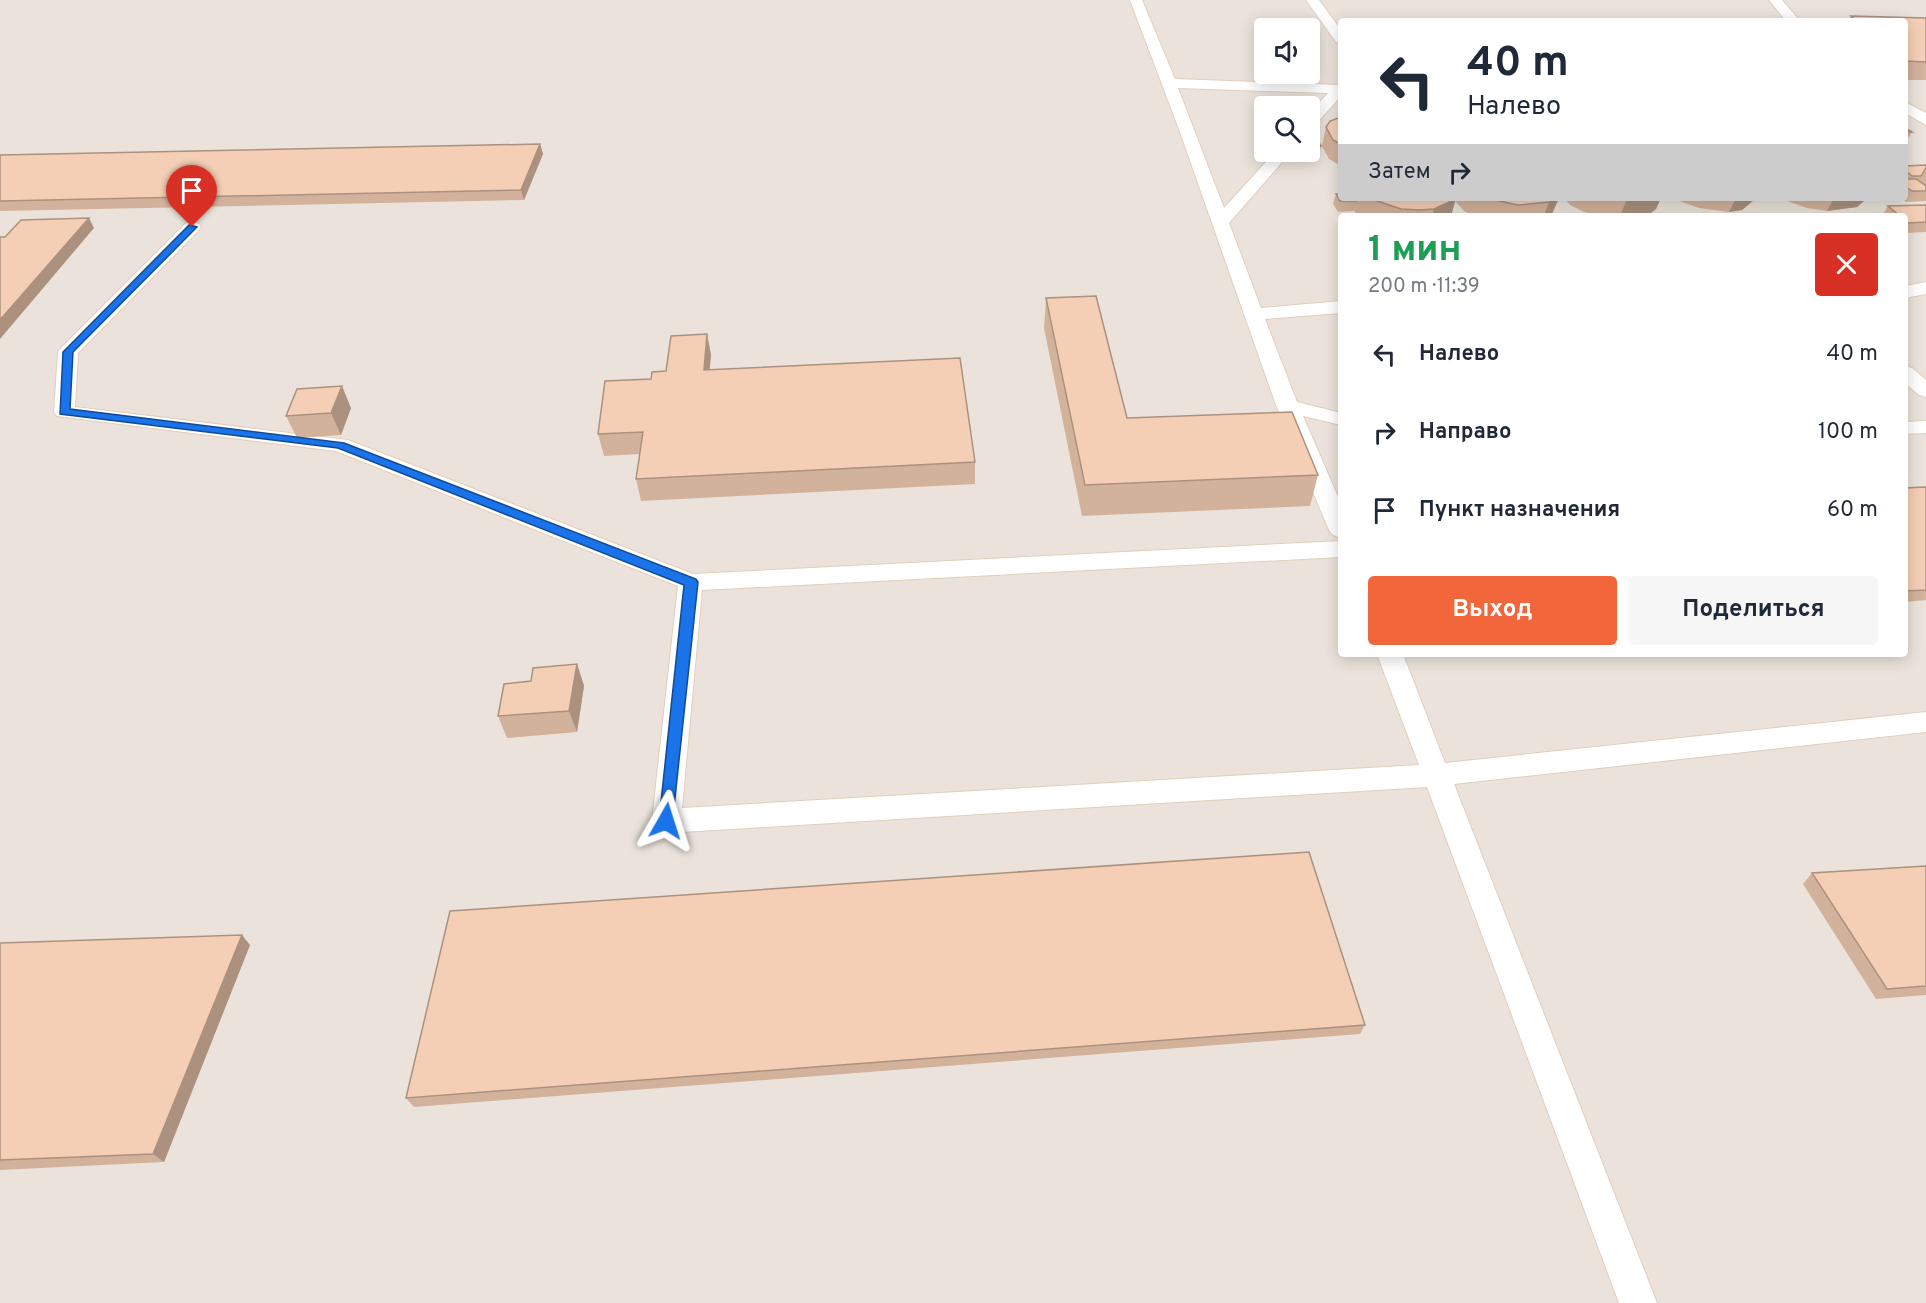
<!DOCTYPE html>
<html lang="ru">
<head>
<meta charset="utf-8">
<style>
  body { margin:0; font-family:Overpass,sans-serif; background:#f6f6f7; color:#1f2937; height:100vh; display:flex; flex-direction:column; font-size:22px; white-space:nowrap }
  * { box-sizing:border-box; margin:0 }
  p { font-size:20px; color:#747a83 }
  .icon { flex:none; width:33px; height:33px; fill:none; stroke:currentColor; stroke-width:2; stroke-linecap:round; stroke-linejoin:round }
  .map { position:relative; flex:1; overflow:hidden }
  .details { position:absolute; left:1338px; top:213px; width:570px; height:444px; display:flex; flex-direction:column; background:#fff; border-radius:6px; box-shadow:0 3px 15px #0003 }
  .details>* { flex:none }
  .banner { position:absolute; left:1338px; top:18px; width:570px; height:183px; border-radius:6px; box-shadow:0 3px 15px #0003; background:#fff; color:#1f2937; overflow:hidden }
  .fabs { position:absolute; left:1254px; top:18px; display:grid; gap:12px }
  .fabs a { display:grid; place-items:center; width:66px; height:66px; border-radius:6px; background:#fff; box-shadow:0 3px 15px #0003; font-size:30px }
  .pin { position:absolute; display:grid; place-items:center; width:51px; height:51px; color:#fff; margin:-62px -26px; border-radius:50% 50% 50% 0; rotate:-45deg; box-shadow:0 0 6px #0007 }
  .pin .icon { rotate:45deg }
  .me { position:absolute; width:66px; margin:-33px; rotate:6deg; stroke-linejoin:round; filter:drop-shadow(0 0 4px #0008) }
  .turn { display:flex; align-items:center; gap:21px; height:126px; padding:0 30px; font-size:27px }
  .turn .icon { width:78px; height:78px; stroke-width:2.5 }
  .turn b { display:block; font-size:42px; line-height:51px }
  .then { display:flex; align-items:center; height:57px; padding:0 30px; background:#0003; gap:12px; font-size:22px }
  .round { display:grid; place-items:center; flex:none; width:63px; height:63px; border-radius:6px; background:#f6f6f7 }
  .head { display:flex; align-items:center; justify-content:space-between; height:102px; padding:0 30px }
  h1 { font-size:36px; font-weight:700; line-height:45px; color:#1e9e55 }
  .primary-button { display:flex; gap:12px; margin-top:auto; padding:12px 30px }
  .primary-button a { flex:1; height:69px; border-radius:6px; background:#f1663b; color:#fff; font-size:24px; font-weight:700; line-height:69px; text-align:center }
  .primary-button a+a { background:#f6f6f7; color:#1f2937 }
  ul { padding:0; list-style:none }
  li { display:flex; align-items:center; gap:18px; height:78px; padding:0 30px }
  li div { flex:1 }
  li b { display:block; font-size:22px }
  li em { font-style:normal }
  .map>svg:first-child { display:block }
</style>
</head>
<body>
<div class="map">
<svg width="1926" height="1303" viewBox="0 0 1926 1303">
  <rect width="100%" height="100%" fill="#fef2df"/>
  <path fill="#ebe3db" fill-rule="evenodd" d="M0,0H1926V1303H0ZM1341,21H1905V198H1341ZM1264,28H1310V74H1264ZM1264,106H1310V152H1264ZM1341,216H1905V654H1341Z"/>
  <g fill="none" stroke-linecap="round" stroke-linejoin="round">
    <g stroke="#e2cebb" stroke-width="2">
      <g id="lane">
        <path d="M1130,0H1142L1175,79L1341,85V96L1315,125L1310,127V113L1328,93L1178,88L1224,208L1275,152H1291L1229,223L1261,308L1341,301V313L1265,319L1297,402L1341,413V425L1303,416L1341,504V538L1333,535L1329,530L1276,405L1180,132Z"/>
        <path d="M1306,0H1319L1341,30V43L1336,42Z"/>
        <path d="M1769,0H1782L1800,21H1786Z"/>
        <path d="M1905,102L1926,113V125L1905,113Z"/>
        <path d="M192,222L198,223L201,227L198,231L78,353L75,407L348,440L693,574L1341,541V557L702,590L682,808L1419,765L1377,654H1403L1445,763L1926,712V732L1454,784L1657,1303H1619L1427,787L666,833L656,829L652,821L678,586L336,451L57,416L54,412L58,352L61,348L186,223Z"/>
        <path d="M1926,282V294L1905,298V286Z"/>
        <path d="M1905,366L1912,368L1926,380V397L1919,395L1905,383Z"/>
        <path d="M1926,421V433L1905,434V422Z"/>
      </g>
    </g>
    <use href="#lane" fill="#fff" fill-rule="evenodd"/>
  </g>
  <g fill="#d3b29c">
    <path d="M1851,16L1926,18V80H1905V21H1849Z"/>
    <path d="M1341,117V166L1329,159L1322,146L1326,127Z"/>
    <path d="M1905,128L1912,132L1906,142H1905Z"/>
    <path d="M1310,139L1321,146L1319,156L1306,157L1303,152H1310Z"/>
    <path d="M540,144L543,154L524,200L0,211V155Z"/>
    <path d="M1926,165V201L1906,202L1901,198H1905V166Z"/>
    <path d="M1336,194L1341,198H1559L1551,216H1474L1464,211L1455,201L1451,216H1360L1355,212L1353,210V211L1338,212L1333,204Z"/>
    <path d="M1564,198H1667L1660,199L1656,209L1648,215L1642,216H1604L1584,212L1570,205Z"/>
    <path d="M1671,198H1755L1754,200L1742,210L1729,212L1699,208Z"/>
    <path d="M1778,198H1865L1864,201L1857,207L1827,211L1807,208Z"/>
    <path d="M1926,205V232L1905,233V216H1882L1888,206Z"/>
    <path d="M1046,298L1127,418L1318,475L1310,506L1082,516L1044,328Z"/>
    <path d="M707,334L711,355L710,369L975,462V484L641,501L636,479L640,454L604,456L598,434L651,379L666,371Z"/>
    <path d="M351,408L341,435L297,438L286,416Z"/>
    <path d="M1926,487V600L1905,602V488Z"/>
    <path d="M577,664L584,686L577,732L507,738L498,716L531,681Z"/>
    <path d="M1926,866V995L1876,999L1803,884L1812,873Z"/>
    <path d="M0,943L250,945L164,1162L0,1170Z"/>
    <path d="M1365,1025L1360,1034L414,1107L406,1098Z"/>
  </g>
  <g fill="#ac917f">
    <path d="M540,144L543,154L524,200L521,190Z"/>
    <path d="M1456,198L1451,216H1432L1434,209Z"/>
    <path d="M1556,198H1559L1551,216H1544L1549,202Z"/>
    <path d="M1635,198H1661L1656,209L1648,215L1620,216L1627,199Z"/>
    <path d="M1736,198H1755L1754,200L1742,210L1729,212Z"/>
    <path d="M1834,198H1865L1864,201L1857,207L1827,211Z"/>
    <path d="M89,218L94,228L0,339V320Z"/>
    <path d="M707,334L711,355L707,391L704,370Z"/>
    <path d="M342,386L351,408L341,435L331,413Z"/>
    <path d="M577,664L584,686L577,732L569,711Z"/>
    <path d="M242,935L250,945L164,1162L153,1154Z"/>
  </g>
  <g fill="#f5cfb5" stroke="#ac917f" stroke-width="1.5">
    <path d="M1851,16L1926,18V62L1905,61V21H1856Z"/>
    <path d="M1341,117V144L1333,140L1326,127L1330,121Z"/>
    <path d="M1905,128L1912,132H1905Z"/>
    <path d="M1310,139H1317L1321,146L1310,147Z"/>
    <path d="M540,144L521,190L0,201V155Z"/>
    <path d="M1926,165V168L1921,176H1912L1905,170V166Z"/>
    <path d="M1905,179H1916L1926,186V191H1912L1905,186Z"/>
    <path d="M1336,194H1341V198H1354L1356,201H1340Z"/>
    <path d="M1368,198H1456V199L1434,209L1419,210L1401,209Z"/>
    <path d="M1486,198H1556L1549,202L1518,205Z"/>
    <path d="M1926,205V222L1908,223L1905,220V216H1900L1888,206Z"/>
    <path d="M89,218L0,320V237H5L21,220Z"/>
    <path d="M1096,296L1127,418L1292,412L1318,475L1085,485L1046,298Z"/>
    <path d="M707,334L704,370L960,358L975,462L636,479L643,432L598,434L605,381L651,379L652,372L666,371L671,336Z"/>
    <path d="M342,386L331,413L286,416L297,389Z"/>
    <path d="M1926,487V590L1905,591V488Z"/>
    <path d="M577,664L569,711L498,716L504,684L531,681L533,668Z"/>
    <path d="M1309,852L1365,1025L406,1098L450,911Z"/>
    <path d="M1926,866V986L1887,989L1812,873Z"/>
    <path d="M242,935L153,1154L0,1160V943Z"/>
  </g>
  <path fill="#1a73e8" stroke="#114b97" stroke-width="1.5" d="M189,225L197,227L73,352L70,409L344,443L696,579L698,582L672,826L666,828L659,821L684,585L338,448L60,414L63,352Z"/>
</svg>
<div class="fabs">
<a><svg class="icon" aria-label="sound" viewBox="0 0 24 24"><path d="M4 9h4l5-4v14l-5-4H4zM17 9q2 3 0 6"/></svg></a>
<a><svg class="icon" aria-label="search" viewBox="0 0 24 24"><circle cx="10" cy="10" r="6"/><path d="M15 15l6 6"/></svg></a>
</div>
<div class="pin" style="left:192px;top:227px;background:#d93025"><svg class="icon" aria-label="arrive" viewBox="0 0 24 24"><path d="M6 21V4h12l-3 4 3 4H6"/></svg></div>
<svg class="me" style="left:666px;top:821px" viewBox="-20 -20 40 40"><path d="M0-17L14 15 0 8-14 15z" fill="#1a73e8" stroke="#fff" stroke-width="4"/></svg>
<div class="banner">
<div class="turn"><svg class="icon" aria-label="left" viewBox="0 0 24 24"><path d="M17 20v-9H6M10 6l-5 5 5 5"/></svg><div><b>40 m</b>Налево</div></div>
<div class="then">Затем<svg class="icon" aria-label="right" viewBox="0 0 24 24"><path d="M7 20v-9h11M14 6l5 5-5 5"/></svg></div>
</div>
<section class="details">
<div class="head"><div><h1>1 мин</h1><p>200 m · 11:39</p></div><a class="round" style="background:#d93025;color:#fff"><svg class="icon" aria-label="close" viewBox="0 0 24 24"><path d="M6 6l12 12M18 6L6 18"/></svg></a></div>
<ul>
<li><svg class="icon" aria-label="left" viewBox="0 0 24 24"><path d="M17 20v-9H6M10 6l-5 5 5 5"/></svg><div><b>Налево</b></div><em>40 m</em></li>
<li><svg class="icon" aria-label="right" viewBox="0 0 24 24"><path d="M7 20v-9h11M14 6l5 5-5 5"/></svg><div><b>Направо</b></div><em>100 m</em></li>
<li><svg class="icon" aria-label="arrive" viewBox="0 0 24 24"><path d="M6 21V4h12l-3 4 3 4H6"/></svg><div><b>Пункт назначения</b></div><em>60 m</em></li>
</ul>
<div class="primary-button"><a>Выход</a><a>Поделиться</a></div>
</section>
</div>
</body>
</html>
